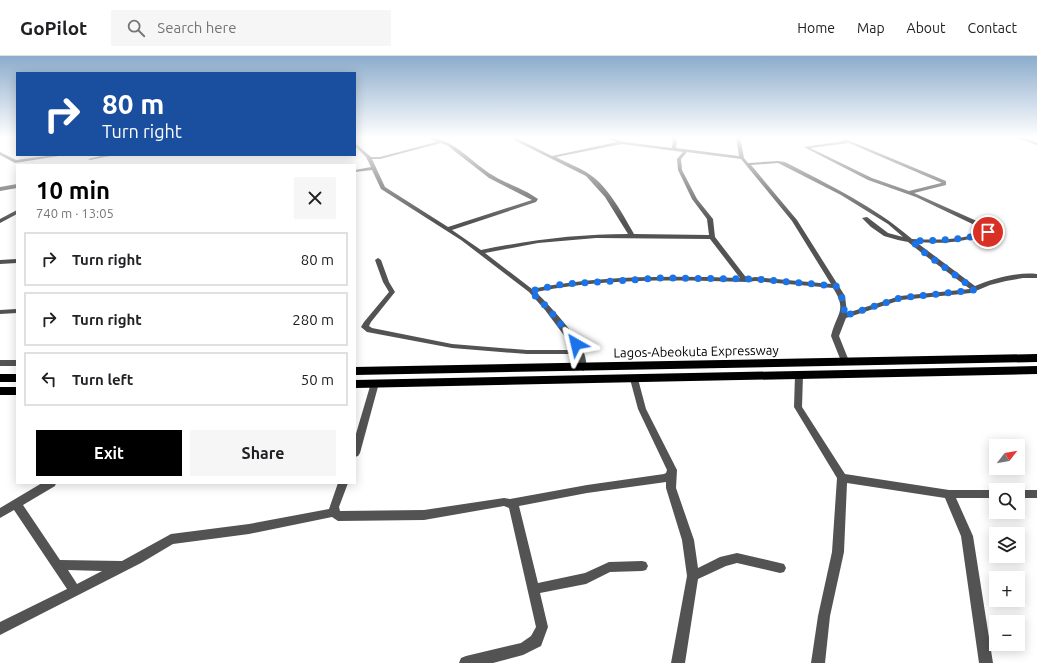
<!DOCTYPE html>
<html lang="en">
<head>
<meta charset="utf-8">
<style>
  body { margin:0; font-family:Ubuntu,sans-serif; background:#f6f6f6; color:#202124; height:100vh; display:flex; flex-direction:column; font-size:15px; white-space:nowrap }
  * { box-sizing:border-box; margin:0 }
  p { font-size:13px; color:#757577 }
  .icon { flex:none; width:22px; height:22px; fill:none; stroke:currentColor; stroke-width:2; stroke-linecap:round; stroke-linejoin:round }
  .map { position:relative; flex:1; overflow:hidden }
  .side { position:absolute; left:16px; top:108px; width:340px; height:320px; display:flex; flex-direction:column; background:#fff; border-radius:0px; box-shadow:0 2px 10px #0003 }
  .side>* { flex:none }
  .hud { position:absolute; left:16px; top:16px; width:340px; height:84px; border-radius:0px; box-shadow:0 2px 10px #0003; background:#1a4fa0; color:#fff; overflow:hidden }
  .needle { width:26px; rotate:59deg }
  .buttons { position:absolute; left:989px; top:383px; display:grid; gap:8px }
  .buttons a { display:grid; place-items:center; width:36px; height:36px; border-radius:0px; background:#fff; box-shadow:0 2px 10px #0003; font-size:20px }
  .pin { position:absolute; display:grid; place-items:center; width:34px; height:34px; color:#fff; margin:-17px; border:2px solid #fff; border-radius:50%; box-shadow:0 1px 4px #0007 }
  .me { position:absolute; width:44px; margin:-22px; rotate:323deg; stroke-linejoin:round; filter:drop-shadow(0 0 3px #0008) }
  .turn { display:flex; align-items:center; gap:14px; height:84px; padding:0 20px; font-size:18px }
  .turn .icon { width:52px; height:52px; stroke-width:2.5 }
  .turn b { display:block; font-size:28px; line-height:34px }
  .round { display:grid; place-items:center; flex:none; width:42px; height:42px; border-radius:0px; background:#f6f6f6 }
  .headline { display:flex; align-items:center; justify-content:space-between; height:68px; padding:0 20px }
  h1 { font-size:24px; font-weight:700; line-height:30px; color:#000 }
  .cta { display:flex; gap:8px; margin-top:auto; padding:8px 20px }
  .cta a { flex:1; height:46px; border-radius:0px; background:#000; color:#fff; font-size:16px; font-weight:700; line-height:46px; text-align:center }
  .cta a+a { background:#f6f6f6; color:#202124 }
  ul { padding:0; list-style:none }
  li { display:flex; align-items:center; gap:12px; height:54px; margin:0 8px 6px; padding:0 12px; border:2px solid #e0e0e0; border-radius:0px }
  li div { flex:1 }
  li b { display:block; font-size:15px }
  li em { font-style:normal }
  header { display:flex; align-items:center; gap:24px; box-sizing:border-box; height:56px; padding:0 20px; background:#fff; border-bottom:1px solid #e0e0e0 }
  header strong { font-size:19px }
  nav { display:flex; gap:22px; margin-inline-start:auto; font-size:14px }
  .search { width:280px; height:36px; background:#f6f6f6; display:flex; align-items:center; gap:10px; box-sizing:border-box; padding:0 14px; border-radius:0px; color:#757577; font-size:15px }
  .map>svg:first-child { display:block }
</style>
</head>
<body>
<header>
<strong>GoPilot</strong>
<div class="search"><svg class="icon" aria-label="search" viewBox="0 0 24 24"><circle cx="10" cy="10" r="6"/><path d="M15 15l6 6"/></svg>Search here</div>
<nav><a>Home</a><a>Map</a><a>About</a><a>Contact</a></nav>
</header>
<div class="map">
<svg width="1037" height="607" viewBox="0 0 1037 607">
  <rect width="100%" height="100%" fill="#fff"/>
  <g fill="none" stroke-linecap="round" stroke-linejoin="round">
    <g fill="#535353" fill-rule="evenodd">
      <path d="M425,81C454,81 471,107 494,120C507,128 525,133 538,143L536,146L452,174L481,194C530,184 578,178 628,178L605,141L586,120L508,81H514L552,100L617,86L601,81H609L624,86L672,92L673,85L671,81H675L677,85L676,92L739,100L736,81H740L744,102L748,107L778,105L785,106C829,129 874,150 912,183C936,184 963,185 985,174L916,141L868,124L804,91L844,85L843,84L845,83L946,125V129L914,137L988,170L991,173V175C968,187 941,188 916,186L975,230C994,222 1016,216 1037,218V222H1023L1006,225L990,229L971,237L901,244L846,262L839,280L849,305L845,308L841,305L831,280C836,258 848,255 833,232L755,225L748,226C677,224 606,222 536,236C549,249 579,281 584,297C586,302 586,307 587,312L583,315L579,312L577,298H527L452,292L367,276L361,271L364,266L389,236L383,226L375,204L378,202L381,204L389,226L395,236L371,266L369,270L372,272L452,288L527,294H575L545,254L529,236L461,184L381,133L372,114L355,116V114L371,111L366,101L355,90V87L371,101H380L436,86ZM441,87L448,90L489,122L532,144L448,171L385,131L372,103H380ZM849,87L942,127H941L909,135L872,122L810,92ZM622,88L683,96L677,103L678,114L692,143L707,163L709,179L634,178C623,159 608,130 589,118C579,111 567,107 556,101ZM687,96L741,103L792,165L831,228L755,221L750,222L745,220L715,181L713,163L697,143L682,114L681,103ZM778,107L841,139L888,168L903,181L888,177L867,161L862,162L871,171L884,180L898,184L908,186L923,198L970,233L900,240L847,257L845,240L797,164L751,109ZM596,182L710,183L740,222C670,220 601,219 532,233L485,197L538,187Z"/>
      <path d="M1014,81H1021L1037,87V89Z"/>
      <path d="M0,96L16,104L54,99H65L15,107L0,99Z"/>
      <path d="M105,99H115L90,104L88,103Z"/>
      <path d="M17,128V132L0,135V131Z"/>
      <path d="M17,154V158L0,167V163Z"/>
      <path d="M17,203V207L0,208V204Z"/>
      <path d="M17,253V257L0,258V254Z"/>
      <rect x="0" y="304" width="17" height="6"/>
      <path d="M799,316L803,319L802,351L845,418L949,434H997L996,442H956L973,480L993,607H979L961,480L945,442L847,427L844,496L830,560L825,607H811L818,560L832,496L837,422L794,351L795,319Z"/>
      <path d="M634,320L638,323L646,353L677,414L676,432L694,484L698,512L720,501L737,497L780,507L784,508L786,512L784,516L780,517L737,507L726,510L698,523L685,607H671L687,520L682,484L666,432V426L587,437L519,450L538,527L585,517L609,506L642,505L646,506L648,510L646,514L642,515L610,516L586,528L540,537L548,571L541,590L523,599L493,607H459L461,602L466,600L521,587L531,580L536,571L509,452L504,450L424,464L338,465L332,461L249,478L173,488L141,507L0,579V566L67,533L14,454L0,462V452L42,427H56L55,430L23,449L60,504L122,505L171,478L249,468L329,453L338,427H348L339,451L340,455L424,454L504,442L510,443L587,429L664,418L666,417L667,414L638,353L630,323ZM68,514L102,515L77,528Z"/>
      <path d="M375,324L379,327L360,397L358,400L355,401V381L371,327Z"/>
      <path d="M1017,434H1037V442H1018Z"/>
    </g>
    <g fill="#000" fill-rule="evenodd">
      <path d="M1037,298V306L355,319V311Z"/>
      <path d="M1037,310V318L355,332V324Z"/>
      <rect x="0" y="318" width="17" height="8"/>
      <rect x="0" y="331" width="17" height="8"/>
    </g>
  </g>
  <linearGradient id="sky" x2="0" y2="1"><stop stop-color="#8baccc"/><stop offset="0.49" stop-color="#fff"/><stop offset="1" stop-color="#fff" stop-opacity="0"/></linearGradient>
  <rect width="1037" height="166" fill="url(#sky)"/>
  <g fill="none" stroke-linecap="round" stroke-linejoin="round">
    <path stroke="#1a73e8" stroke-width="7" stroke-dasharray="0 12.6" d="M576,288L548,252L530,235L563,228L662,222L755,223L836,230C842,240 845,248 844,260L900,242L974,234V233L925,197L912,185C938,184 964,185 988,176"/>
  </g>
  <g text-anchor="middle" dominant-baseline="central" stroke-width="3" stroke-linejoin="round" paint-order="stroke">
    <g font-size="13" fill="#000" stroke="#fff">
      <text transform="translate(696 295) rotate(-1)">Lagos-Abeokuta Expressway</text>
    </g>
  </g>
</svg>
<div class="buttons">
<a><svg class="needle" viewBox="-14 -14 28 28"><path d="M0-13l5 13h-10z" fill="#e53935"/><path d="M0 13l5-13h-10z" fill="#757577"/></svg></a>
<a><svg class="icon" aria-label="search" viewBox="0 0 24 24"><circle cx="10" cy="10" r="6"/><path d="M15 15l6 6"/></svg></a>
<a><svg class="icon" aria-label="layers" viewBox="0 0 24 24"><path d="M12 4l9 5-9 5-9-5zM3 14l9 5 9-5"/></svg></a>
<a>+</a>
<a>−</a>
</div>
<div class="pin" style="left:988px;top:176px;background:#d93025"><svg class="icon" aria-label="arrive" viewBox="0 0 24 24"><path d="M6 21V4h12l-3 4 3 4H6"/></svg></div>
<svg class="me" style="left:576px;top:288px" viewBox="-20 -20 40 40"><path d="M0-17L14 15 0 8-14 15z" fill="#1a73e8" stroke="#fff" stroke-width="4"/></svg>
<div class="hud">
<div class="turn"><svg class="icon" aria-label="right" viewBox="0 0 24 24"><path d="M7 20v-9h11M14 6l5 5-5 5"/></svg><div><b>80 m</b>Turn right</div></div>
</div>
<section class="side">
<div class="headline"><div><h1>10 min</h1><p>740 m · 13:05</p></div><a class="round"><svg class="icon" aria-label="close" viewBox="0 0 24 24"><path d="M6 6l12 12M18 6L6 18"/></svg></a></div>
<ul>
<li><svg class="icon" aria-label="right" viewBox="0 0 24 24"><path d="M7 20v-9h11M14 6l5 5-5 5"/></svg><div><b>Turn right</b></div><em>80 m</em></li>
<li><svg class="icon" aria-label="right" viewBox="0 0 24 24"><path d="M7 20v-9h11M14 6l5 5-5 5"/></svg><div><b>Turn right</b></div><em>280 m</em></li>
<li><svg class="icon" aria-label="left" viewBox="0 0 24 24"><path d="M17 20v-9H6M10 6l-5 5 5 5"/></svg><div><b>Turn left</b></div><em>50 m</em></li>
</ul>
<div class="cta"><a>Exit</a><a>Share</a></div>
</section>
</div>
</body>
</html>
